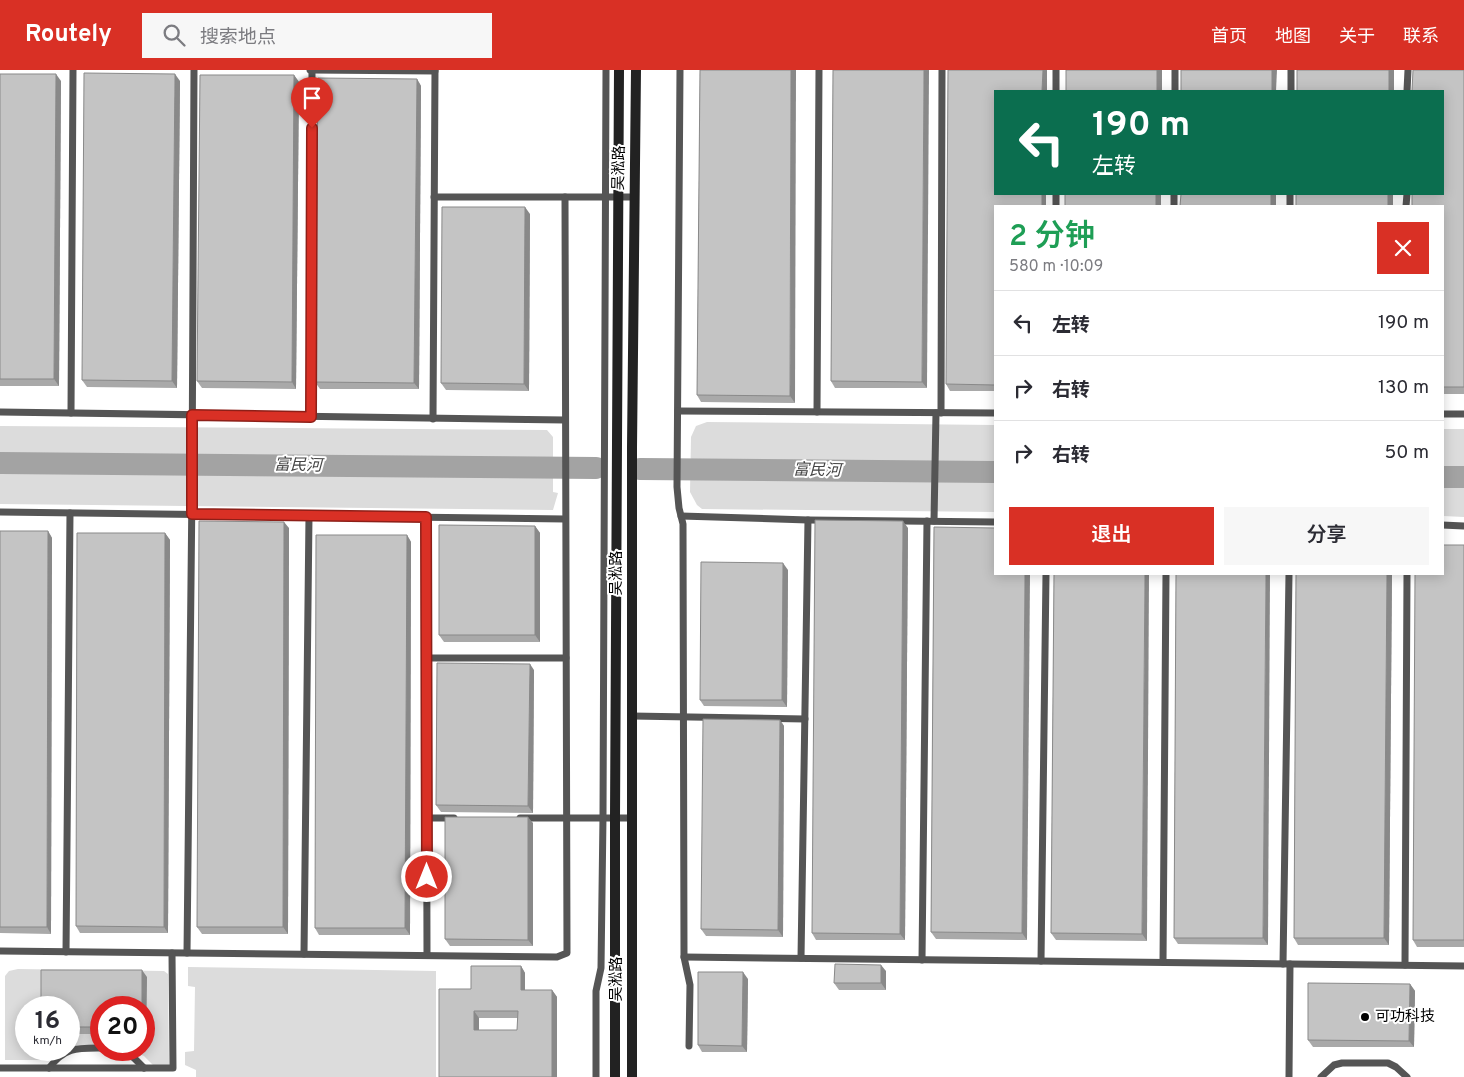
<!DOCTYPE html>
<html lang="zh">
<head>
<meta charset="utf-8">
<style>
  body { margin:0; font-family:Overpass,"Noto Sans SC",sans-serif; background:#f7f7f7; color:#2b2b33; height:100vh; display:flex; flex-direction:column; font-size:19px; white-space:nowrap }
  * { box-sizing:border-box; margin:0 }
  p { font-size:16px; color:#7c7c81 }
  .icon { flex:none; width:28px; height:28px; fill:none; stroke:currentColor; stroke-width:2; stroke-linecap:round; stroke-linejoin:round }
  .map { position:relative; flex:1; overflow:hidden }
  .details { position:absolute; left:994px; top:135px; width:450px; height:370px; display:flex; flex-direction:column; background:#fff; border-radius:0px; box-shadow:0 2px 12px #0003 }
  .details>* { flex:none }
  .hud { position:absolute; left:994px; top:20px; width:450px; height:105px; border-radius:0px; box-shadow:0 2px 12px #0003; background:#0b6e4f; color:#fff; overflow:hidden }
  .speed { position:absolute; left:15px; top:926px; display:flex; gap:10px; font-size:25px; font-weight:700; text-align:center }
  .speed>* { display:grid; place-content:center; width:65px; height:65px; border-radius:50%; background:#fff; box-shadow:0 2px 12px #0003; line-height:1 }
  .speed small { font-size:12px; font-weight:400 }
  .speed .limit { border:8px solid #d22; background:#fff; color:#111 }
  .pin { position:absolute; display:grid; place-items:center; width:42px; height:42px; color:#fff; margin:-51px -21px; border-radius:50% 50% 50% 0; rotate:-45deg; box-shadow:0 0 5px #0007 }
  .pin .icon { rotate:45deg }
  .me { position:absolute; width:55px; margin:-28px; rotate:0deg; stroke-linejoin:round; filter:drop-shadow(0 0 4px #0008) }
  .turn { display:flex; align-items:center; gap:18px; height:105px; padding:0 15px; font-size:22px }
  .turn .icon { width:65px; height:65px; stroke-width:2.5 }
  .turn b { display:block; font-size:35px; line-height:42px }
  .round { display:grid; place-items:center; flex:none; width:52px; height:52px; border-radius:0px; background:#f7f7f7 }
  .headline { display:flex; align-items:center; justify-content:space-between; height:85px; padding:0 15px }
  h1 { font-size:30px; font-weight:600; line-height:38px; color:#1e9e55 }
  .action { display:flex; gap:10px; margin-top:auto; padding:10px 15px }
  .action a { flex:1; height:58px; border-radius:0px; background:#d93025; color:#fff; font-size:20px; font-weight:600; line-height:58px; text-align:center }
  .action a+a { background:#f7f7f7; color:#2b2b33 }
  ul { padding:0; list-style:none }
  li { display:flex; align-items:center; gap:15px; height:65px; padding:0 15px; border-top:1px solid #e1e1e2 }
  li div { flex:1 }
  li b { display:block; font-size:19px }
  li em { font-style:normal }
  header { display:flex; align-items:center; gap:30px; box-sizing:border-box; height:70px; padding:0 25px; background:#d93025; color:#fff }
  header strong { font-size:24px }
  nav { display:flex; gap:28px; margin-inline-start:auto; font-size:18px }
  .search { width:350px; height:45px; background:#f7f7f7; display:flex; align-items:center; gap:12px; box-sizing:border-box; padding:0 18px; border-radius:0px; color:#7c7c81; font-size:19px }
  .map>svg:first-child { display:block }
</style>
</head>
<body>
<header>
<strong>Routely</strong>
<div class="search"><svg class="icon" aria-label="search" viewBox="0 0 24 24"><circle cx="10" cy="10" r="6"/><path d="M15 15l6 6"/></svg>搜索地点</div>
<nav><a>首页</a><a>地图</a><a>关于</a><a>联系</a></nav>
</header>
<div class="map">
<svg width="1464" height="1007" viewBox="0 0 1464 1007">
  <rect width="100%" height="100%" fill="#fff"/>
  <g fill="#dcdcdc">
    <path d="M707,352L995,355V442L702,439L697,435L690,422L691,367L696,356Z"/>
    <path d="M0,356L547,360L553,367V422L558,423L553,440L0,434Z"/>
    <path d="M1443,359H1464V447L1443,446Z"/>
    <path d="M188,897L436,901V1007H196V1000L185,995V982L194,981L195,917L188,916Z"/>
    <path d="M18,899L164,901L168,904L169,995H153L144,986L131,980H144V938H101V977L69,979V938H26V980H65L53,989L49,990H5V906L9,901Z"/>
  </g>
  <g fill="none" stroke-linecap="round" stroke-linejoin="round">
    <g stroke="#a3a3a3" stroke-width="22">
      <path d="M0,393L596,398"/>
      <path d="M640,399L995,402"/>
      <path d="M1442,407H1464"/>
    </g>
    <g stroke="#555" stroke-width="7">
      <path d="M310,0L435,1"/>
      <path d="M680,0L677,417L679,438L683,454L684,887L690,915L689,976"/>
      <path d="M1056,21V0"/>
      <path d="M1175,21V0"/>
      <path d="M1291,21V0"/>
      <path d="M1407,21L1408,0"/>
      <path d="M434,127H635"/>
      <path d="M1056,136V124"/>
      <path d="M1174,136V124"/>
      <path d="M1290,136V124"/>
      <path d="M1406,136L1407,124"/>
      <path d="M678,341L995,343"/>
      <path d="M0,342L565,350"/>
      <path d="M817,342L819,0"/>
      <path d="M71,343L73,0"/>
      <path d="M941,343L942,0"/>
      <path d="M1442,344H1464"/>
      <path d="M311,347L312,0"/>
      <path d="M433,349L435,0"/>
      <path d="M0,442L565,449"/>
      <path d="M681,446L808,450L995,452"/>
      <path d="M426,447L427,885"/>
      <path d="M934,451L936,343"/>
      <path d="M1442,455L1464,456"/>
      <path d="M427,588H566"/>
      <path d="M632,646L805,649"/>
      <path d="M428,748H454"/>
      <path d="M520,748H632"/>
      <path d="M0,881L557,887L567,883L565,127"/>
      <path d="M66,882L70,443"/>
      <path d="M187,883L192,419L194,0"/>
      <path d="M304,884L309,446"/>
      <path d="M684,887L1464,896"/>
      <path d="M801,888L808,450"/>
      <path d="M922,890L927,451"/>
      <path d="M1041,891L1046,504"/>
      <path d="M1163,892L1166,504"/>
      <path d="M1283,894L1289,504"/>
      <path d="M1405,895L1407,504"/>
      <path d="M120,980L134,988L144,998"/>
      <path d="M0,998H173L172,883"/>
      <path d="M49,998C65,977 77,978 101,978"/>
      <path d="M596,1007V921L601,898L603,747L606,0"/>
      <path d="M1289,1007L1290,894"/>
      <path d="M1321,1007L1334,995L1342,993H1388L1396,997L1407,1007"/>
    </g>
    <g stroke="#222" stroke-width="10">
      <path d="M615,1007V747L619,0"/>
      <path d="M632,1007V377L636,0"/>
    </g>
  </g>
  <g fill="#a9a9a9" fill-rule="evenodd">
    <path d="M700,0L795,333L701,332L697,325Z"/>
    <path d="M833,0L927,318H835L831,311Z"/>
    <path d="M948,0H1047V21H995L1046,124V136H995V321H950L946,314Z"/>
    <path d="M1464,0V324H1442V136Z"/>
    <path d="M0,4L61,11L59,316H0Z"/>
    <path d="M294,5L299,12L296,319L202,318L197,311Z"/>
    <path d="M417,9L421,16L419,319H320L315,312Z"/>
    <path d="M180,11L177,318L87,317L82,310Z"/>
    <path d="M530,144L529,321L446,320L441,313Z"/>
    <path d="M535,456L540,463V572H444L439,565Z"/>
    <path d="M934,457L1027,870L936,869L931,862Z"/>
    <path d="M289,458L288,864H202L197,857Z"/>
    <path d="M908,458L905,870H816L812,863Z"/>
    <path d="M0,461H48L52,468L51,864L0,863Z"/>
    <path d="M165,463L170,470L168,863H80L76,856Z"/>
    <path d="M407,465L411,472L410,865H319L315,858Z"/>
    <path d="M1464,475V877H1417L1413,870Z"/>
    <path d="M788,500L787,637L704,636L700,630Z"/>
    <path d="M1054,504L1147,871L1056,870L1051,863Z"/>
    <path d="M1176,504L1268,875L1178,874L1174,868Z"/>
    <path d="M1296,504H1392L1389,875H1298L1294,868Z"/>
    <path d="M534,600L533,743L441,742L436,735Z"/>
    <path d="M780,650L784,656L783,867L706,866L701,859Z"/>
    <path d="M533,753V876H450L445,869Z"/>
    <path d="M521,896L525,903V920H552L557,927V1007H439L471,919ZM479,948H518L517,960H479Z"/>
    <path d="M886,901V920H839L834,913Z"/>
    <path d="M147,907L146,964H144V938H101V964H69V938Z"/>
    <path d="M748,909L747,982H702L698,975Z"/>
    <path d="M1410,914L1415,921L1414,977H1313L1308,970Z"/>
  </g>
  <g fill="#898989">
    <path d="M791,0H796L795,333L790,326Z"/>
    <path d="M924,0H929L927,318L922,312Z"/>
    <path d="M1043,0H1047V21H1042Z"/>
    <rect x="1157" y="0" width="5" height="21"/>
    <path d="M1272,0H1277L1276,21H1272Z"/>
    <rect x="1389" y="0" width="5" height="21"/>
    <path d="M56,4L61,11L59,316L54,309Z"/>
    <path d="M175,4L180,11L177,318L172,311Z"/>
    <path d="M294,5L299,12L296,319L292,312Z"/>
    <path d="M417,9L421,16L419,319L414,313Z"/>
    <rect x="1042" y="124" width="4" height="12"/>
    <rect x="1156" y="124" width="5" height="12"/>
    <rect x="1271" y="124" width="5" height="12"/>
    <rect x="1388" y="124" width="5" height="12"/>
    <path d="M525,137L530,144L529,321L524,314Z"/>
    <path d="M903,451L908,458L905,870L900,864Z"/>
    <path d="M284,452L289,458L288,864L283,857Z"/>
    <path d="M535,456L540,463V572L535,565Z"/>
    <path d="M48,461L52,468L51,864L47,857Z"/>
    <path d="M165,463L170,470L168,863L164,857Z"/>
    <path d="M407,465L411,472L410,865L405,858Z"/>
    <path d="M783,493L788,500L787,637L782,630Z"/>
    <path d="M1025,504H1030L1027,870L1022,863Z"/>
    <path d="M1145,504H1149L1147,871L1142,864Z"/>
    <path d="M1266,504H1270L1268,875L1263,868Z"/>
    <path d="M1387,504H1392L1389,875L1384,868Z"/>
    <path d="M530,594L534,600L533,743L528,736Z"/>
    <path d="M780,650L784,656L783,867L778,860Z"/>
    <path d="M528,747L533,753V876L528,870Z"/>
    <path d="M881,895L886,901V920L881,913Z"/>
    <path d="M521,896L525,903V927L521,920Z"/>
    <path d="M142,900L147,907L146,964L144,960V938H142Z"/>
    <path d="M743,902L748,909L747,982L742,976Z"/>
    <path d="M1410,914L1415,921L1414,977L1409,971Z"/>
    <path d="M552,920L557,927V1007H552Z"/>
    <path d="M474,941L479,948V967L474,960Z"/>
  </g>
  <g fill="#c4c4c4" stroke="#898989" fill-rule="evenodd">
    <path d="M700,0H791L790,326L697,325Z"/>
    <path d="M833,0H924L922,312L831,311Z"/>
    <path d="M948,0H1043L1042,21H995V124H1042V136H995V315L946,314Z"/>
    <rect x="1066" y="0" width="91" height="21"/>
    <rect x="1181" y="0" width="91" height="21"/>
    <rect x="1297" y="0" width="92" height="21"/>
    <path d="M1413,0H1464V317H1442V136H1412V124H1442V21H1412Z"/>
    <path d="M84,3L175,4L172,311L82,310Z"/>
    <path d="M0,4H56L54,309H0Z"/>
    <path d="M200,5H294L292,312L197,311Z"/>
    <path d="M318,8L417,9L414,313L315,312Z"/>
    <rect x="1065" y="124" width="91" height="12"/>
    <path d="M1181,124H1271V136H1180Z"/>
    <rect x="1296" y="124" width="92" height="12"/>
    <path d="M442,137H525L524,314L441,313Z"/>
    <path d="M815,450L903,451L900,864L812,863Z"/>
    <path d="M199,451L284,452L283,857H197Z"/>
    <path d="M439,455L535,456V565H439Z"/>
    <path d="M934,457L995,458V504H1025L1022,863L931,862Z"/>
    <path d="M0,461H48L47,857H0Z"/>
    <path d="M77,463H165L164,857L76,856Z"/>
    <path d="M316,465H407L405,858H315Z"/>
    <path d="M1442,475H1464V870H1413L1415,504H1442Z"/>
    <path d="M701,492L783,493L782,630H700Z"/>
    <path d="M1054,504H1145L1142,864L1051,863Z"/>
    <path d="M1176,504H1266L1263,868H1174Z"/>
    <path d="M1296,504H1387L1384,868H1294Z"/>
    <path d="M437,593L530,594L528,736L436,735Z"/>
    <path d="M703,649L780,650L778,860L701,859Z"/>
    <path d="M445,747H528V870L445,869Z"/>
    <path d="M835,894L881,895V913H834Z"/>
    <path d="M471,896H521V920H552V1007H439V919H471ZM474,941H518L517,960H474Z"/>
    <path d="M41,900H142V938H101V957H69V938H41Z"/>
    <path d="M698,902H743L742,976L698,975Z"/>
    <path d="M1308,913L1410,914L1409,971L1308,970Z"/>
  </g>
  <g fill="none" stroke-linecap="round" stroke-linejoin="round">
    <g stroke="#8d1f18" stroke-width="12">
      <path id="route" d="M312,58L311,347L192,345V444L426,447L427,807"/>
    </g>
    <use href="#route" stroke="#d93025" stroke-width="9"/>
  </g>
  <circle fill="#000" stroke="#fff" stroke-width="2" cx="1365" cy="947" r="5"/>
  <g text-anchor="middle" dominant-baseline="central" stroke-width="4" stroke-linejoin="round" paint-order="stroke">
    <g font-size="15" fill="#000" stroke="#fff">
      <text transform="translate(620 98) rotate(-89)">吴淞路</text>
      <text transform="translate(617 503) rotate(-90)">吴淞路</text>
      <text transform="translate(617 909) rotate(-90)">吴淞路</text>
    </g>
    <g font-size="15" fill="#000" stroke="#fff" text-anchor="start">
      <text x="1375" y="947">可功科技</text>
    </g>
    <g font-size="16" font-style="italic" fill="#444" stroke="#fff">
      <text transform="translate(298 396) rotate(1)">富民河</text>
      <text transform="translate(817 401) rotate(1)">富民河</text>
    </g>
  </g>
</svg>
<div class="speed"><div>16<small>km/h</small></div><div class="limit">20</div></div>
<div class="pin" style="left:312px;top:58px;background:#d93025"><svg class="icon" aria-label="arrive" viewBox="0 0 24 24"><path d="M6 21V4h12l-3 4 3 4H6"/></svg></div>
<svg class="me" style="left:427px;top:807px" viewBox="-20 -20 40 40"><circle r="17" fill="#d93025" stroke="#fff" stroke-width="3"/><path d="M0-11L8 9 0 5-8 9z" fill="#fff"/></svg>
<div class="hud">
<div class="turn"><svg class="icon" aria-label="left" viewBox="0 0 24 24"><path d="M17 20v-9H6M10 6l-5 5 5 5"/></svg><div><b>190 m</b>左转</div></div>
</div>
<section class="details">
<div class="headline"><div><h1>2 分钟</h1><p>580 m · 10:09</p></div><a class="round" style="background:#d93025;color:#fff"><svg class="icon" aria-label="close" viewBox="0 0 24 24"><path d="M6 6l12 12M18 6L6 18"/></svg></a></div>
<ul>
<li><svg class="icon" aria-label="left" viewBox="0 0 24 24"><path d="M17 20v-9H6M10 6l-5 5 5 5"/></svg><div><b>左转</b></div><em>190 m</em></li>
<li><svg class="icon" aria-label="right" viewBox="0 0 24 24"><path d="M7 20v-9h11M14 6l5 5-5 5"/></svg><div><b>右转</b></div><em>130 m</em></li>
<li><svg class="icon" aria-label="right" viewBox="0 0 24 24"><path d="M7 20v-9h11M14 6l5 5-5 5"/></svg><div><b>右转</b></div><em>50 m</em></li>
</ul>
<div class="action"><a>退出</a><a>分享</a></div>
</section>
</div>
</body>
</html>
